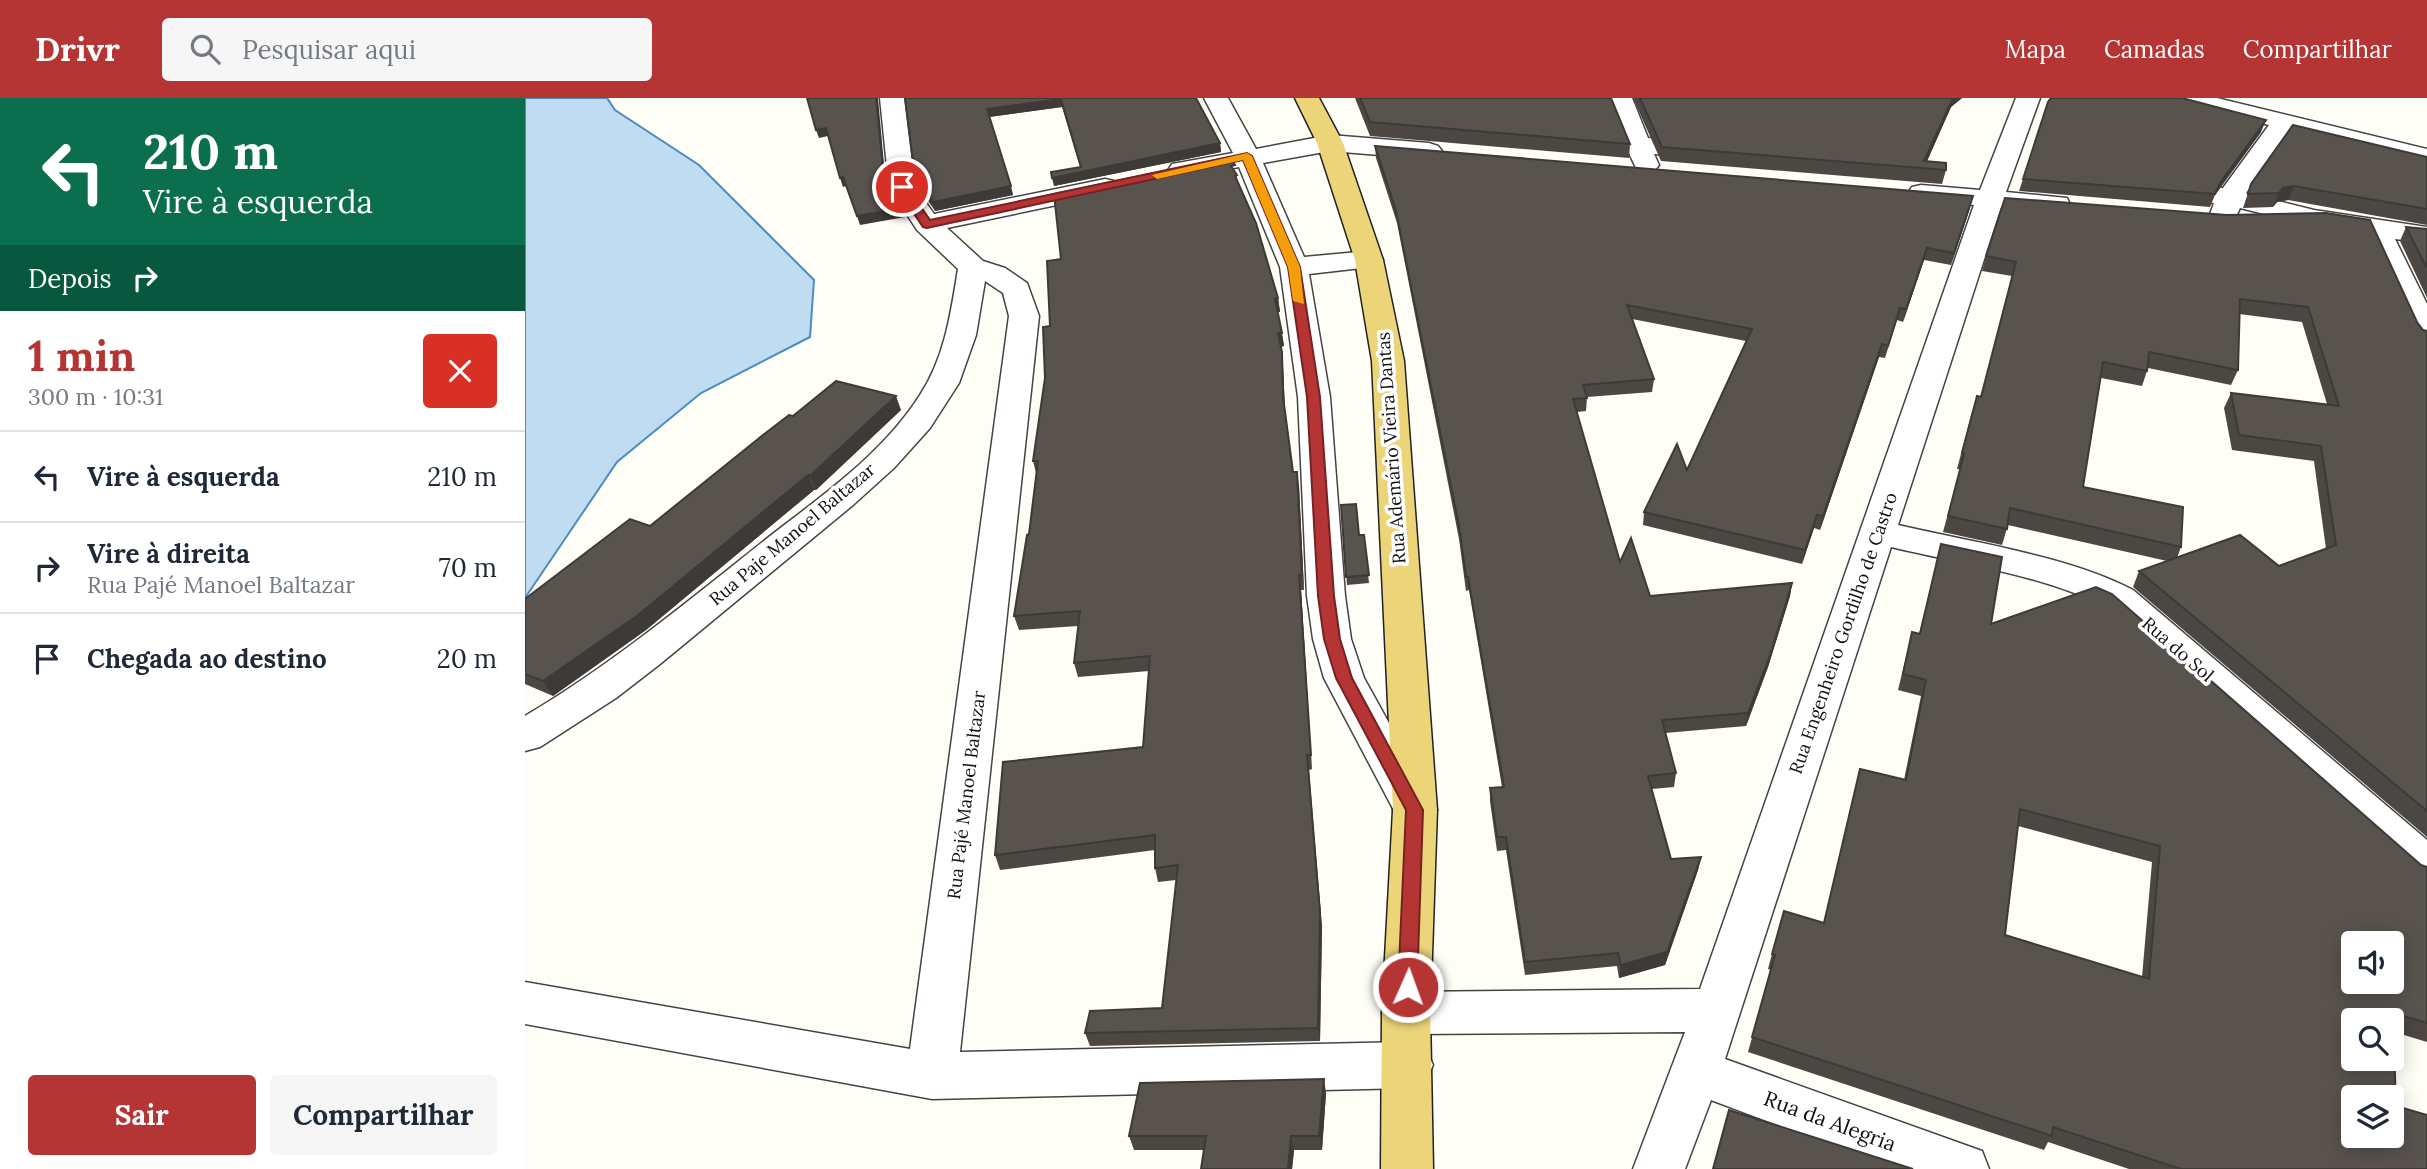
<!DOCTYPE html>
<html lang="pt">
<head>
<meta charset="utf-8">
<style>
  body { margin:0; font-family:Lora,serif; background:#f6f6f7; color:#1f2937; height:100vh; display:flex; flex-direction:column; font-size:26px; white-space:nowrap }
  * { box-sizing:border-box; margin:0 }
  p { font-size:23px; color:#747a83 }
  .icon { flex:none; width:38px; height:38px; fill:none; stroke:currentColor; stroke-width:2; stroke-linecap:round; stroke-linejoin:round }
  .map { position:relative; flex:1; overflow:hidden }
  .side { display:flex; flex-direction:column; background:#fff; width:525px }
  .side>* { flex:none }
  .guide { background:#0b6e4f; color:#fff; overflow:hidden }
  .fabs { position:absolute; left:1816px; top:833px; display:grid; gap:14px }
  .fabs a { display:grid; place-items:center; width:63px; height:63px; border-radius:7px; background:#fff; box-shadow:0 4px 18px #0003; font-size:35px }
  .pin { position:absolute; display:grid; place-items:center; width:60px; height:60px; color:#fff; margin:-30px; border:4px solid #fff; border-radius:50%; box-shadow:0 2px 7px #0007 }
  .me { position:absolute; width:77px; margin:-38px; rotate:2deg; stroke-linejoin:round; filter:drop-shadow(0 0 5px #0008) }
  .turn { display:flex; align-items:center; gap:24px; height:147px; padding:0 28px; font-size:32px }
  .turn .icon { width:91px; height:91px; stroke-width:2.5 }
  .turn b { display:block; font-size:49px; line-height:60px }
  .then { display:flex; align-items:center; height:66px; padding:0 28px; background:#0003; gap:14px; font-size:26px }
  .round { display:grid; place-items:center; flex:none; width:74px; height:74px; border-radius:7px; background:#f6f6f7 }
  .summary { display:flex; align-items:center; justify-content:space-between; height:119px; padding:0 28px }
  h1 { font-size:42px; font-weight:800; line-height:52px; color:#b53535 }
  .button { display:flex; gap:14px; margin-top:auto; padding:14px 28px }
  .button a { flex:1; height:80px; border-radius:7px; background:#b53535; color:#fff; font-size:28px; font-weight:800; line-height:80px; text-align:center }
  .button a+a { background:#f6f6f7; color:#1f2937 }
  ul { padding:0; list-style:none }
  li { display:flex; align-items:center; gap:21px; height:91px; padding:0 28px; border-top:2px solid #e0e1e3 }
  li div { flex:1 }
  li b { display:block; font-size:26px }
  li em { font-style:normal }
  header { display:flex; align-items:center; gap:42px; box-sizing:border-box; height:98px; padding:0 35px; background:#b53535; color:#fff }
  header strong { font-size:33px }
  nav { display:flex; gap:38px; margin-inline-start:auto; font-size:24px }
  .search { width:490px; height:63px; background:#f6f6f7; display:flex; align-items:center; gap:18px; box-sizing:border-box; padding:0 24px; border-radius:7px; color:#747a83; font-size:26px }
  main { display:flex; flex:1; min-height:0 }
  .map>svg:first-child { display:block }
</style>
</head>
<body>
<header>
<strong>Drivr</strong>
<div class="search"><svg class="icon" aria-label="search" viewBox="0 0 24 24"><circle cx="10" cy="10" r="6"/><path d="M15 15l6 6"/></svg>Pesquisar aqui</div>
<nav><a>Mapa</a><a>Camadas</a><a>Compartilhar</a></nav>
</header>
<main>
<section class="side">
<div class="guide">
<div class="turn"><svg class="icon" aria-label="left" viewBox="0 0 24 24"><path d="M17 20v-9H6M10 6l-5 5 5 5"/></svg><div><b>210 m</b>Vire à esquerda</div></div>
<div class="then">Depois<svg class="icon" aria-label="right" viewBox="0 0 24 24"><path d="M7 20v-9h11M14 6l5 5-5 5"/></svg></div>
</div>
<div class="summary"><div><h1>1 min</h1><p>300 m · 10:31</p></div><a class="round" style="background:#d93025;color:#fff"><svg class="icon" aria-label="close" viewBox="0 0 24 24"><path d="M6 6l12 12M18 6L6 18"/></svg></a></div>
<ul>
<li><svg class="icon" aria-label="left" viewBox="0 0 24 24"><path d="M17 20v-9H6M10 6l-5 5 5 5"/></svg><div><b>Vire à esquerda</b></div><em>210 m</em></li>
<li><svg class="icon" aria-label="right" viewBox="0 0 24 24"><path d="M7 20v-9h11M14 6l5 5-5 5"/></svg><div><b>Vire à direita</b><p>Rua Pajé Manoel Baltazar</p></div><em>70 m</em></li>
<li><svg class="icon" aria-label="arrive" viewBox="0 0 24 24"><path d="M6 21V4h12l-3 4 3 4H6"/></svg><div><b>Chegada ao destino</b></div><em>20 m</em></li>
</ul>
<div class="button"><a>Sair</a><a>Compartilhar</a></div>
</section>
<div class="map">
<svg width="1902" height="1071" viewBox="0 0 1902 1071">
  <rect width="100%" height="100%" fill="#fefdf6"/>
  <path fill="#bfdcf1" stroke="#4c8dc1" stroke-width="2" d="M0,0H82L90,12L174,67L289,182L285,239L176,295L92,364L0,500Z"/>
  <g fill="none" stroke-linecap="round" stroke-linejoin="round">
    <g stroke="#444" stroke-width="3">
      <g id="minor">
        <path d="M355,0H379L390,89L409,116L580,81L589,83L593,89L589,95L580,97L422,130L458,163L480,170L502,185L514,218L435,954L883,944L901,951L908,967L901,983L883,990L407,1001L0,926V884L385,951L484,218L478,195L460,183L451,237L434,285L405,330L369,370L328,407L135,566L91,600L15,649L0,653V618C86,567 162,504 240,442C295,399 357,357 395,297C420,259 426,214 433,171L392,132L364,89Z"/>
        <path d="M679,0H703L731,51L805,37L904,45L913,48L917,53L913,58L904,61L805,53L738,65L779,159L844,153L854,156L858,162L854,168L784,176L805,299L820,498L826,541L839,580L912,712L905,724L890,729L875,724L799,580L788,541L782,498L773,299L755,169L714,69L656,80L647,78L643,72L647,66L708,55Z"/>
        <path d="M1083,0H1107L1123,40L1181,44L1190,47L1194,52L1190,57L1181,60L1129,56L1134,67L1130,72L1121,75L1112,72L1103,53L1044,47L1040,42L1044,37L1053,34L1097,38Z"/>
        <path d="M1491,0H1515L1481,94L1542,100L1545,106L1542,112L1532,114L1476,109L1373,427C1445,444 1544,458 1608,492L1902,742V786L1886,781L1582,510C1524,478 1432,465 1366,449L1200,961L1457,1053L1464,1071H1370L1186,1002L1160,1071H1108L1160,934L881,936L864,930L857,915L864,900L881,894L1175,891L1449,107L1387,101L1383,95L1387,89L1396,87L1455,92Z"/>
        <path d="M1651,0H1692L1902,51V67L1765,33L1721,95L1789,112L1902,129V145L1870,141L1902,206V247L1891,244L1887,238L1840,136L1789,128L1715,110L1708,125L1698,127L1688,125L1684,119L1689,105L1630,98L1626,92L1630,86L1639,84L1698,90L1744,27L1655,5Z"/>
      </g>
    </g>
    <g stroke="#222" stroke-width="3">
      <path id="major" d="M770,0H794L818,45L858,162L879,263L912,712L905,915L908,1071H856L857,915L868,712L847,263L830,162L792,45Z"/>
    </g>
    <use href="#minor" fill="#fff" fill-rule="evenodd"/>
    <use href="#major" fill="#ebd578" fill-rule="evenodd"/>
  </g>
  <g fill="#4d4743" fill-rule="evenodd">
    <path d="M380,0H671L695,45L696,54L529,88L555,69L537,9L464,19L488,97L410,113L393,88L390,79Z"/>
    <path d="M830,0H1086L1105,46L1104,60L845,38Z"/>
    <path d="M1108,0H1437L1426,9L1402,63L1421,72L1417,86L1136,63Z"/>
    <path d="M1736,34L1690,97L1685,109L1494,93L1498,81Z"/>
    <path d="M850,48L1445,110L1426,167L1399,162L1378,224L1372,222L1360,260L1354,259L1295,432L1289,430L1277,466L1118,427L1119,414L1162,372L1221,243L1107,221L1129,281L1127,294L1062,299L1061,313L1052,314L1095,464L1125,498L1267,485L1265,498L1243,569L1221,628L1140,635L1151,675L1149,689L1127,691L1146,761L1176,759L1173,772L1140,867L1094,880L1092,868L1000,877L981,752L972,753L965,703V690L977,689L944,492L941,493L934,441L872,125L851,60Z"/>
    <path d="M1902,59V127L1763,102L1752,104L1748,109L1718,110L1726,86Z"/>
    <path d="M711,75L713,85L753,200L755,214H753L759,248L755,249L758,268L760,310L768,374L774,388L779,492H776L787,671L784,672L797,829L795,943L565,948L560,935L637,910L651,782L633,784L630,770V752L475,772L470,757L618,649L624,573L553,579L549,565L553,528L494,532L489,518L504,436L511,375L508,363L520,280L525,228L536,161Z"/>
    <path d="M1881,129L1902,131V200L1875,143Z"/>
    <path d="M1461,158L1892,224L1898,232L1902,233V739L1608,489L1614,473L1642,463L1483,427L1477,447L1418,434L1435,371H1432L1447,314L1456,299L1487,178L1457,173ZM1714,216L1777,224L1802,306L1706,295L1699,310L1707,352L1789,363L1801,451L1754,468L1652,460L1656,449L1558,389L1576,280L1617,288L1623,270L1706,287L1713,272Z"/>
    <path d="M376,312L291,392H289L121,532L28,598L0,586V501L125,428L268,318Z"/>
    <path d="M816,407L834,437H839L844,485L822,487Z"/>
    <path d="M1416,446L1466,526L1896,767L1902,769V944L1869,934L1871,1008L1902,1071H1604L1523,1044L1519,1052L1223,954L1246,872L1243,871L1247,856L1299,825L1335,671L1379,682L1396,598L1373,592L1387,534L1394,536ZM1493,728L1627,764L1617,879L1480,837Z"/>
    <path d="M801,995L797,1052H769L767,1071H676L679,1052H609L604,1038Z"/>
  </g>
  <g fill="#3e3a37">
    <path d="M351,0H353L361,89L359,81Z"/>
    <path d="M1428,0H1437L1426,9L1399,70V63Z"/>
    <path d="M536,1L537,9L464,19L462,11Z"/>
    <path d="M1741,22L1736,34L1690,97L1695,85Z"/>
    <path d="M301,30L303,38L294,40L291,32Z"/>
    <path d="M695,45L696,54L529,88L527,80Z"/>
    <path d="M318,79L321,88L318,89L315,80Z"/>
    <path d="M486,88L488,97L410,113L408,104Z"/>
    <path d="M1769,88L1763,102L1752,104L1748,109L1754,95L1758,90Z"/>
    <path d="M1448,98L1445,110L1426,167L1429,155Z"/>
    <path d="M378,110L380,119L335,127L332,118Z"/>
    <path d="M1402,150L1399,162L1378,224L1381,211Z"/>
    <path d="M753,200L755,214H752L750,201Z"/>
    <path d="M753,235H757L759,248L754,249Z"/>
    <path d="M1357,246L1354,259L1295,432L1298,418Z"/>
    <path d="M757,254L758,268L760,313L758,299Z"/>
    <path d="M371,298L376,312L291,392L285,378Z"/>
    <path d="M772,374L774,388L779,492L777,477Z"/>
    <path d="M283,377L289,392L121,532L28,598L18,583Z"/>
    <path d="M1292,417L1289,430L1277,466L1280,452Z"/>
    <path d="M774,477L776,492L787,671L786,657Z"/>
    <path d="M1267,485L1265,498L1243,569L1221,628L1223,615Z"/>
    <path d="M782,657L797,829L795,943L793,930Z"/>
    <path d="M1176,759L1173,772L1140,867L1094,880L1096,867Z"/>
    <path d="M799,981L801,995L797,1052L794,1038Z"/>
    <path d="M766,1038L769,1052L767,1071H763Z"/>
  </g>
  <g fill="#59534e" stroke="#3e3a37" stroke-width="2" fill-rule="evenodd">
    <path d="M282,0H351L359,81L378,110L332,118L318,79L315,80L301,30L291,32Z"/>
    <path d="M380,0H671L695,45L527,80L526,74L556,69L536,1L462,11L486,88L408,104L390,79Z"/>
    <path d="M835,0H1086L1105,46L845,24Z"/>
    <path d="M1115,0H1428L1399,63L1421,65V72L1137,49Z"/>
    <path d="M1526,0H1657L1741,22L1695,85L1690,96L1498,81L1523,4Z"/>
    <path d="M1768,27L1902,59V111L1769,88L1758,90L1754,95L1723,96L1726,86Z"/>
    <path d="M850,48L1448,98L1429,155L1402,150L1381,211L1375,210L1363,248L1357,246L1298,418L1292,417L1280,452L1119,414L1152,346L1162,372L1227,231L1102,207L1129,281L1058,287L1062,300L1048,301L1095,464L1106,440L1125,498L1267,485L1246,555L1223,615L1137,622L1151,675L1123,678L1146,761L1176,759L1142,854L1096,867L1093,855L1000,864L981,739H972L965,690L979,689L943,479H941L934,428L871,113Z"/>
    <path d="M705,59L710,67L706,68L712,77L710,78L731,125L753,200L750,201L757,235H753L757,254L758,299L768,374H772L777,477H774L786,657H782L795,815L793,930L560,935L565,913L637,910L653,767L630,770V737L470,757L478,664L618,649L625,558L549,565L555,513L489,518L502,437L504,436L513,363H508L520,280L518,229L525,228L522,163L536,161L529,96Z"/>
    <path d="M1480,100L1702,117L1801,115L1845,122L1892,224L1898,232L1902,233V713L1614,473L1715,437L1754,468L1811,447L1796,348L1714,337L1706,295L1814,308L1783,209L1715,201L1713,272L1624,254L1622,273L1578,264L1558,389L1658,409L1656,449L1485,410L1482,431L1423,418L1439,356L1437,355L1452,298L1456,299L1491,164L1461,158Z"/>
    <path d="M1881,129L1902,131V170Z"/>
    <path d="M311,283L371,298L285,378L283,377L113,517L18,583L0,576V501L105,421L125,428L238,337L264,317L268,318Z"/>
    <path d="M831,406L834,437H839L844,477L821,479L816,407Z"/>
    <path d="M1416,446L1477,459L1466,526L1571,489L1587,496L1896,767L1902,769V925L1868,915L1871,1008L1902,1017V1071H1656L1528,1029L1527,1038L1227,939L1250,857L1247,856L1259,813L1299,825L1335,671L1381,682L1401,582L1378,576L1387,534L1395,536ZM1495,711L1635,748L1624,881L1480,837ZM1829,845H1867V884H1829ZM1829,922H1867V961H1829ZM1829,999H1867V1038H1829Z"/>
    <path d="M799,981L794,1038H766L763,1071H676L681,1038H604L615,985Z"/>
    <path d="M1204,1012L1388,1071H1188Z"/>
  </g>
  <path fill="#b53535" stroke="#762222" stroke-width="2" d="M722,55L727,58L775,169L795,299L809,498L815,541L827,580L898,712L892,889L890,895L883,898L875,895L873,889L881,712L811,580L799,541L793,498L782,299L763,169L718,62L402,130L398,129L371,89L381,87L405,122Z"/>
  <path fill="#f59e0b" d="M722,55L727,58L775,169L779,206L768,203L763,169L718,62L632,81L627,77Z"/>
  <g text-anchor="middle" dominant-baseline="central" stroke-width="7" stroke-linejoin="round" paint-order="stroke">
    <g font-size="18" fill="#111" stroke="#fff">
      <text transform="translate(866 350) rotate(-94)">Rua Ademário Vieira Dantas</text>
      <text transform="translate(267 436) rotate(-40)">Rua Paje Manoel Baltazar</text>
      <text transform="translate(1318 535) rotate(-71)">Rua Engenheiro Gordilho de Castro</text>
      <text transform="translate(1653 551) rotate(41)">Rua do Sol</text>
      <text transform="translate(441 697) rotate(-83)">Rua Pajé Manoel Baltazar</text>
    </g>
    <g font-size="21" fill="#111" stroke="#fff">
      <text transform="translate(1305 1023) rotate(20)">Rua da Alegria</text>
    </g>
  </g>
</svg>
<div class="fabs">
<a><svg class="icon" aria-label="sound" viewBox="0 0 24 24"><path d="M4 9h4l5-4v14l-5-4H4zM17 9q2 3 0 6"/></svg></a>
<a><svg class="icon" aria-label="search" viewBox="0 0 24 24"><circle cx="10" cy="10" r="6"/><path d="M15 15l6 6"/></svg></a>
<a><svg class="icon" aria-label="layers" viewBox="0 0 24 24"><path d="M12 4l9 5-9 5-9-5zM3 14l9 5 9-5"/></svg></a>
</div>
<div class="pin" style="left:377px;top:89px;background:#d93025"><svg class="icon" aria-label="arrive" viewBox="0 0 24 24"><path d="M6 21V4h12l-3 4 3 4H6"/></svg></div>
<svg class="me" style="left:883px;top:889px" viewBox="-20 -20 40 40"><circle r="17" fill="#b53535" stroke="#fff" stroke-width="3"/><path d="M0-11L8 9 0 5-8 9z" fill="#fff"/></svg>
</div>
</main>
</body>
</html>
